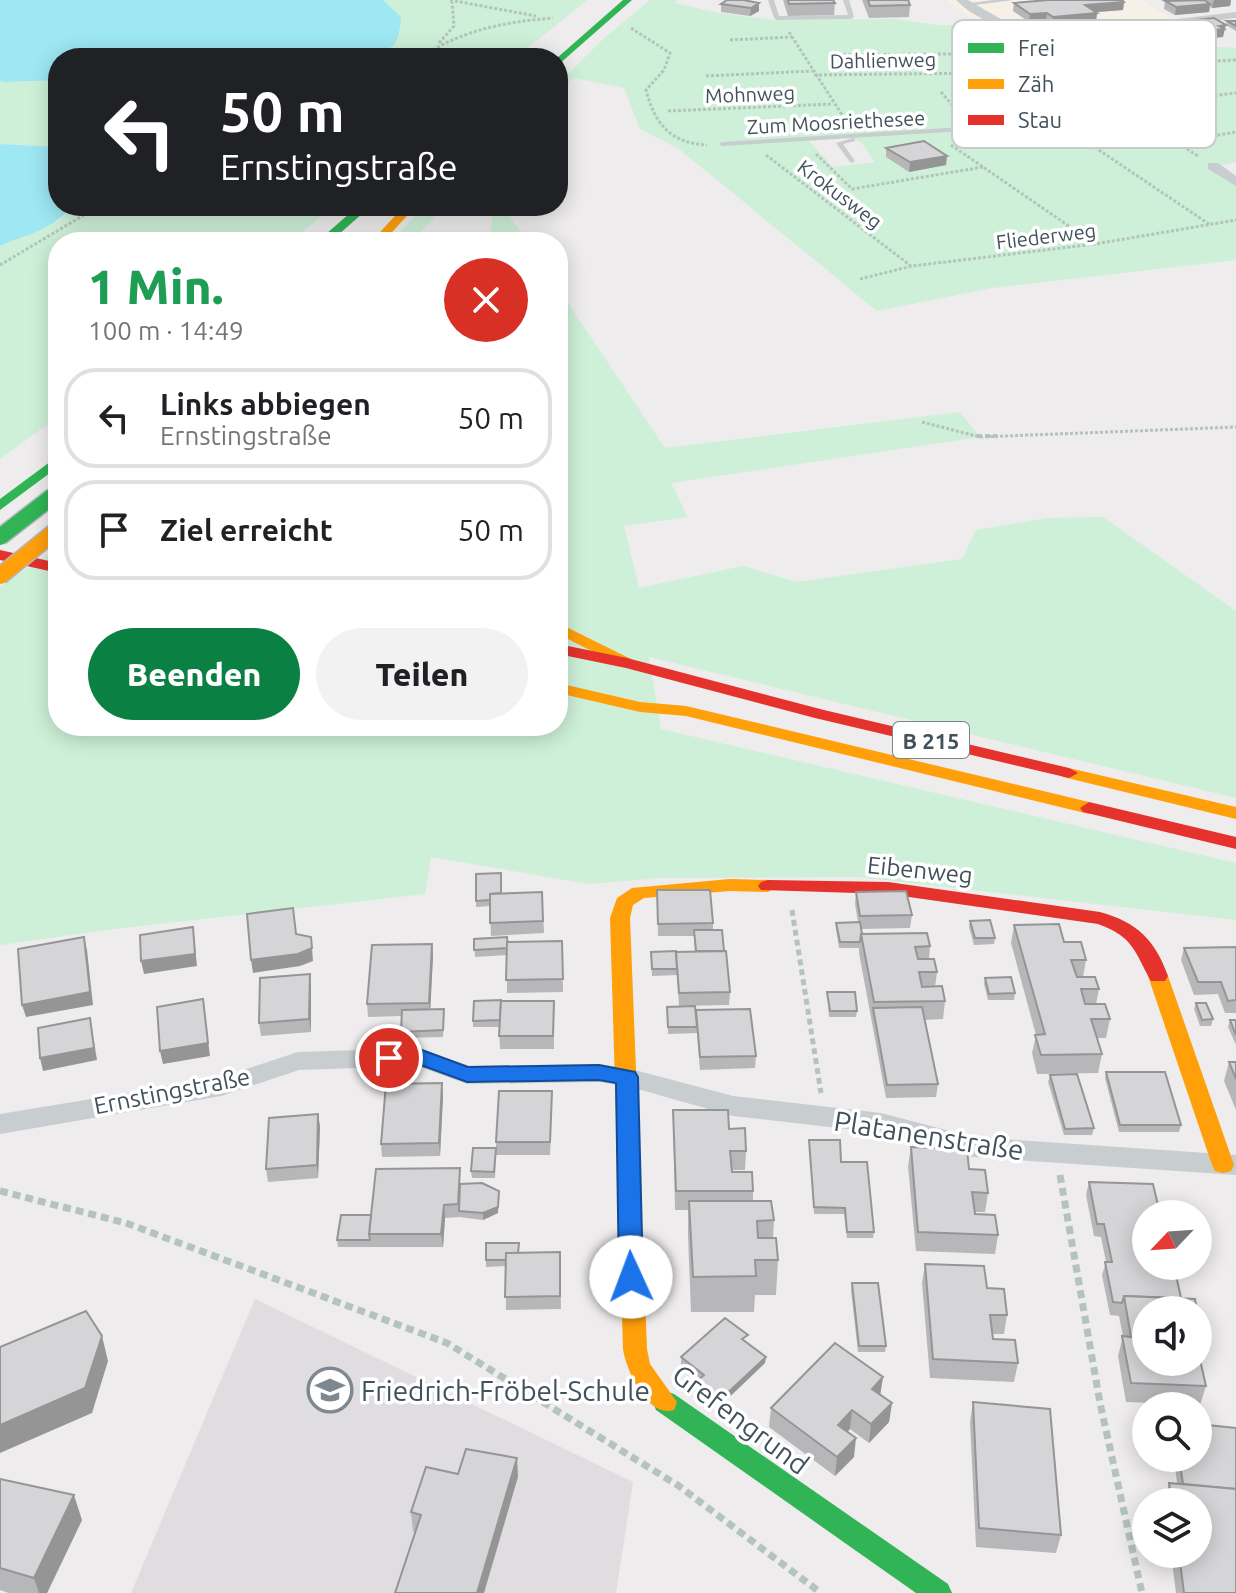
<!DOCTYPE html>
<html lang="de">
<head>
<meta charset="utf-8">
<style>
  body { margin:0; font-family:Ubuntu,sans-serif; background:#f2f2f2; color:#202124; height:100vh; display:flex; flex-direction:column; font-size:30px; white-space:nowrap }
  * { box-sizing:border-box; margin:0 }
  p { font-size:26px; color:#757577 }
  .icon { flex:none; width:44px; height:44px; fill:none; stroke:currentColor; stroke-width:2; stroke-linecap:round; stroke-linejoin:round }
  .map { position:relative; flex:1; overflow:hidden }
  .panel { position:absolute; left:48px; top:232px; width:520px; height:504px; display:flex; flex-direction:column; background:#fff; border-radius:32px; box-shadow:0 4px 20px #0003 }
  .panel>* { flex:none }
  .banner { position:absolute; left:48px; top:48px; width:520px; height:168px; border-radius:32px; box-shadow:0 4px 20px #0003; background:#202124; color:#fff; overflow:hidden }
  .needle { width:52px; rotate:245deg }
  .tools { position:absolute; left:1132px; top:1200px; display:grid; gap:16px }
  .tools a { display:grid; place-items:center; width:80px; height:80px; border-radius:50%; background:#fff; box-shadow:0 4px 20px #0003; font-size:40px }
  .pin { position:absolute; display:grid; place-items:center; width:68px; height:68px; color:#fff; margin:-34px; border:4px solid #fff; border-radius:50%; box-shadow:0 2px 8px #0007 }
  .me { position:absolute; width:88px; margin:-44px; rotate:358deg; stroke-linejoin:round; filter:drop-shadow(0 0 6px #0008) }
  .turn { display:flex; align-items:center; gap:28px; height:168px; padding:0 40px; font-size:36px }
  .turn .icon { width:104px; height:104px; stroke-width:2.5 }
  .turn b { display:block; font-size:56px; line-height:68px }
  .round { display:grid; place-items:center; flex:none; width:84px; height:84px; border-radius:42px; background:#f2f2f2 }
  .headline { display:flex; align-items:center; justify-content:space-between; height:136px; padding:0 40px }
  h1 { font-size:48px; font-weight:800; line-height:60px; color:#1e9e55 }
  .action { display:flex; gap:16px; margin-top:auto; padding:16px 40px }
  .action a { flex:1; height:92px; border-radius:48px; background:#0b8043; color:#fff; font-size:32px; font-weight:800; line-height:92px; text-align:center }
  .action a+a { background:#f2f2f2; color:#202124 }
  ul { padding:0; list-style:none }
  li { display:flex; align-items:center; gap:24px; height:100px; margin:0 16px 12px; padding:0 24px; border:4px solid #e0e0e0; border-radius:32px }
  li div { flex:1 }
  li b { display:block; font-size:30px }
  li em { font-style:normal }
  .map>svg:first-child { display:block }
</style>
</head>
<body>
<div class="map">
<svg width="1236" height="1593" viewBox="0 0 1236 1593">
  <rect width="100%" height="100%" fill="#eeeced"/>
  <path fill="#f7f0e6" d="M946,0H1141L1176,21L1051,37L1019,34L980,25Z"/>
  <path fill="#dfdddf" d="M255,1299L633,1482L616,1593H131Z"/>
  <g fill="#cef0d8" fill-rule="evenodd">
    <path d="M383,0H587L515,58H372L389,50L388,5Z"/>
    <path d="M650,0H677L675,3L719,13L775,20L895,19L937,25H980L1051,37L1236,48V162L1209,168L1236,186V260L992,288L877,311L679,149L640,129L624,88L573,78L558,94V84L603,39ZM849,137L861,142L875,162L833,167L809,141Z"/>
    <path d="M58,80V147L0,144V81Z"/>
    <path d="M73,206H334L290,242H58V417L0,459V246L60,220Z"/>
    <path d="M425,206H445L411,242H390Z"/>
    <path d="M494,206H503L527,242H489Z"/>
    <path d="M558,288L665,448L960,412L980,437L671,483L688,517L624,526L639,588L743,566L797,582L962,559L976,530L1047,518L1103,517L1236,611V798L649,657L661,729L1236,863V920L858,877L660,878L589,884L431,857L425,894L106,930L0,945V586L58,548V726H558Z"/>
  </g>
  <g fill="#9ee8f3">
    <path d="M0,0H383L401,17C399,43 396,47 372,58H58V80L5,82L0,81Z"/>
    <path d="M0,144L58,147V206H73C45,234 34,231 0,246Z"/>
  </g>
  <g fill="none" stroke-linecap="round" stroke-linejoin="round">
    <g stroke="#b4c4bd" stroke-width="3" stroke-dasharray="3 2" stroke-linecap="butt">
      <path d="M450,0L536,16"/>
      <path d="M631,28L670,53L664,70L646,90C655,124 670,143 707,145"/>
      <path d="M789,32L846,121"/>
      <path d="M730,40L792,37"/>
      <path d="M439,43L454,26L452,2"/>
      <path d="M828,55L1054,53"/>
      <path d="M420,58C461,30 504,22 553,18"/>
      <path d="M1113,67L1236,60"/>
      <path d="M814,75L1075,72"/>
      <path d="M706,76L812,71"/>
      <path d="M941,92L960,114"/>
      <path d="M1150,103L1236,93"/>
      <path d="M668,111L833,104"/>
      <path d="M1078,136L1209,224"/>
      <path d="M1170,138L1198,156"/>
      <path d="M1178,142L1236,132"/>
      <path d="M951,145L1095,244"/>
      <path d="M816,154L852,189L983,167"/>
      <path d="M766,155L911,266"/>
      <path d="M0,265L99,206"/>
      <path d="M860,279L912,266L1095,244L1236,220"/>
      <path d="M922,422L980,437L1236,427"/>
    </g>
    <path stroke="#b4c4bd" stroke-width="4" stroke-dasharray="5 3" stroke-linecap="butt" d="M977,436H997"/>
    <path stroke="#b4c4bd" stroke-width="5" stroke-dasharray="6 4" stroke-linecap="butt" d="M792,910L821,1093"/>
    <g stroke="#b4c4bd" stroke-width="7" stroke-dasharray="8 5" stroke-linecap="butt">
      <path d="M1060,1175L1100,1403L1142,1593"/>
      <path d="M0,1191L126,1223L447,1343L679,1486L821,1593"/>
    </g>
    <g fill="#c8cdcf" fill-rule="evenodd">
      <path d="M768,0H774L779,16L848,15L843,0H849L854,17L851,19L777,20L774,18Z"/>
      <path d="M993,0H1014L967,6L964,4Z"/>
      <path d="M1055,30L1145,117L1161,129V131H1157L1142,120L722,146L719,144L722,142L1138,116L1053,33Z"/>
      <path d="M853,138L855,139V141L843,144L855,161L852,163L850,162L836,143Z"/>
    </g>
    <g fill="#c8cdcf" fill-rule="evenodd">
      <path d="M956,0H968L1006,22L1057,28L1118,26L1236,12V18C1157,28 1018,62 956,0Z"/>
      <path d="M1208,163H1218L1236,176V186L1208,169Z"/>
      <path d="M419,1048L469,1066L599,1064L627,1068L733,1096L881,1113L973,1137L1236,1155V1175L973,1157L881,1133L733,1116L627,1086L599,1082L467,1084L417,1066L299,1070L221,1096L0,1134V1114L219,1078L298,1052Z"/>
    </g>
    <g fill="#30b455" fill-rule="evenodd">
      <path d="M623,0H632L558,65L557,58Z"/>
      <path d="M358,206H371L330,242H317Z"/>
      <path d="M58,456V467L0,510V499Z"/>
      <path d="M665,1391L674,1394L948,1584L952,1593H916L656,1410L653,1402L656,1394Z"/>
    </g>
    <g fill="#ff9f0a" fill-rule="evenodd">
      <path d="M404,206H416L383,242H371Z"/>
      <path d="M558,623L633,660L635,663L627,668L621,666L558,634Z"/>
      <path d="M558,683L640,702L686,706L1089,802L1098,808L1089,814L686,716L640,712L558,693Z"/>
      <path d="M1069,768L1236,807V819L1063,777L1060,773Z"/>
      <path d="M730,879L768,880L778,886L768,892L730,891L644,898L633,905L630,918L647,1349L650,1364L677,1402L674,1410C648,1419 626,1370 623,1349L610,918L617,898L632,888Z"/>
      <path d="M1158,969L1165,971L1168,976L1234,1165L1231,1171L1223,1173L1215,1171L1212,1165L1148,976L1151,971Z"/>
    </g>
    <g fill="#e5322d" fill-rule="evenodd">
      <path d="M0,550L58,563V573L0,560Z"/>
      <path d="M558,644L627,658L824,710L1069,768L1078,773L1069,778L815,718L626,668L558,654Z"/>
      <path d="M1089,802L1236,837V849L1083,812L1080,808Z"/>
      <path d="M768,880L888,882L1100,912C1137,922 1155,940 1168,976L1165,981H1151C1134,951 1134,937 1098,924L888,894L761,890L758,886L761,882Z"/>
    </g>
    <g stroke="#b1b8be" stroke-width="19" stroke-linecap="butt">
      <path id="fast-bridge" d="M0,537L53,496"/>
    </g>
    <g stroke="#b1b8be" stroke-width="19" stroke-linecap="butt">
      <path id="slow-bridge" d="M0,576L58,529"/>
    </g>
    <use href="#fast-bridge" stroke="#30b455" stroke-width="16"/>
    <use href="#slow-bridge" stroke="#ff9f0a" stroke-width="16"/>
  </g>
  <g fill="#b7b7b9">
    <path d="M783,0H833L835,3L834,15L788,16Z"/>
    <path d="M862,0H908L910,5L909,17L869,18Z"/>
    <path d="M1198,0H1231L1230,6L1212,8L1210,7L1209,12L1175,15L1164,9L1165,1Z"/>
    <path d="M1124,2L1123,10L1096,12L1097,13L1096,21L1052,25L1046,21L1029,22L1013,11L1014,3Z"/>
    <path d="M759,3V11L750,16L721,12V4Z"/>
    <path d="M1186,21L1225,34H1223V37L1201,39L1185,29Z"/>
    <path d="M1227,21H1236V31L1226,25Z"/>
    <path d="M1143,28L1176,31L1175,35L1152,37L1143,32Z"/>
    <path d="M886,148L946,165L909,172L886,157Z"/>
    <path d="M476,874L501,893L542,892L544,933L491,936L490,906L476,907Z"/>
    <path d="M657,890L713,923V930L730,992L729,1005L679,1006L677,975L652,976L651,952H695L694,936H658Z"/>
    <path d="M856,892L912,915L910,928L861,929L862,934L930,946L929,959L937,972L935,987L945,1001L943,1019L924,1020L938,1084L936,1097L886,1098L859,953V948H839L836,929V923L858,922L855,904Z"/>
    <path d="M970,921L995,938L994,944L974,945L969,927Z"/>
    <path d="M1014,925L1064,942L1086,960L1083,977L1099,989L1096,1004L1110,1019L1106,1038H1097L1102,1054L1098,1073L1037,1074L1032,1053L1036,1035L1011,943Z"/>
    <path d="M474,939L507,943L562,941L563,992L507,993V955L475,957Z"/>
    <path d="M432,944L433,956L430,1009H444L443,1037L401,1038L402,1016L368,1017L367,1004Z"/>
    <path d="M1236,947V1013H1225L1218,994L1194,995L1181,960L1184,948Z"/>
    <path d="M985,978L1015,993L1014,1000H988L984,984Z"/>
    <path d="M311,986V1032L261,1036L259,1023Z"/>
    <path d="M827,992L857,1011L856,1017H829Z"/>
    <path d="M501,1001H554V1049H500L499,1027H473V1021Z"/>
    <path d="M1196,1003L1213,1019L1211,1026H1200L1194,1009Z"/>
    <path d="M667,1007L696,1016L756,1056L755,1068L700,1070L697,1033L668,1034Z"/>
    <path d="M1230,1020H1236V1045L1228,1027Z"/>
    <path d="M1229,1062H1236V1110L1224,1081Z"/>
    <path d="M1106,1072L1181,1125L1179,1132H1119L1105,1078Z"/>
    <path d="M1050,1075L1094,1128L1092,1135H1064L1048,1082Z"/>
    <path d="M443,1096L440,1156L382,1157L381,1144Z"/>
    <path d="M552,1104L550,1155H496L495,1178H472L471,1171L496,1148V1142Z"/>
    <path d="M673,1110L729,1129L746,1151L745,1170H732V1172L753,1191V1201L774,1220L773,1238L778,1260L776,1295H755L754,1312H691L688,1236V1210H675Z"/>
    <path d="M318,1114L320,1127L318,1178L268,1182L266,1169Z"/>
    <path d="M809,1140L841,1162L874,1232L873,1238H847L844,1214H814Z"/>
    <path d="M911,1147L969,1169L988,1193L985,1212H974L975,1214L998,1235L995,1254L916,1251L908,1166Z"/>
    <path d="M1089,1182L1146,1266H1179L1176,1276L1146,1310L1198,1362V1312L1204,1339L1199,1357L1206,1386L1200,1405L1126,1402L1118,1356L1123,1336L1119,1316L1110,1315L1102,1275L1106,1262L1101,1237L1094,1236L1086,1195Z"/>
    <path d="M461,1184L499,1191L498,1213L483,1220L459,1217L445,1218L443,1247H338L337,1240L371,1215Z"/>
    <path d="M560,1252L561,1309L506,1310V1266L486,1267V1260L519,1253Z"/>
    <path d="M925,1264L987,1288L1007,1315L1004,1334H992L993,1339L1018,1363L1014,1382L930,1378L922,1283Z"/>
    <path d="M852,1283L886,1346L885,1352H858L851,1290Z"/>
    <path d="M747,1341L746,1342L765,1363L721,1405L697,1387L698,1380L700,1378L681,1364V1357Z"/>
    <path d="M883,1377L880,1395L892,1403L889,1422L869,1443L850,1429L847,1432L854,1457L835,1476L769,1427L771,1408Z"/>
    <path d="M973,1402L1061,1535L1056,1553L976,1547L970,1422Z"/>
    <path d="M1174,1458H1198L1236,1593H1176L1171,1554H1198V1502H1164L1169,1483H1177Z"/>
    <path d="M458,1474L518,1477L415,1532L413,1531L411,1512Z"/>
    <path d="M0,1479L82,1520L47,1593H9L0,1590Z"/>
  </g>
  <g fill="#959596">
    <path d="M1214,0H1231L1230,6L1212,8Z"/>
    <path d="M1124,2L1123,10L1084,13L1085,5Z"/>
    <path d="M759,3V11L750,16L751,8Z"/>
    <path d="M1210,4L1209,12L1175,15L1176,7Z"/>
    <path d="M1047,13L1046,21L1029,22L1030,14Z"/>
    <path d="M1097,13L1096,21L1052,25L1053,17Z"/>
    <path d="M1226,25L1223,37L1201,39L1203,31Z"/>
    <path d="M1176,31L1175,35L1152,37L1153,33Z"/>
    <path d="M947,156L946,165L909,172L910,162Z"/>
    <path d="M193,927L197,966L144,974L141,961Z"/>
    <path d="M84,937L87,950L93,1005L26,1017L22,1005Z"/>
    <path d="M432,944L433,956L430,1015L429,1003Z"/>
    <path d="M312,948L313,961L300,966L253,973L251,960Z"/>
    <path d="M310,974L311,986V1032L309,1019Z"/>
    <path d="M203,999L210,1056L163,1064L160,1051Z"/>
    <path d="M90,1018L97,1060L43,1071L40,1058Z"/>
    <path d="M442,1083L443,1096L440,1156L439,1143Z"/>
    <path d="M318,1114L320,1127L318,1178L317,1165Z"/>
    <path d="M499,1191L498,1213L483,1220V1213Z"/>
    <path d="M444,1205L445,1218L443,1247L441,1234Z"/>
    <path d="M102,1336L108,1361L92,1413L0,1453V1425Z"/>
    <path d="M766,1357L765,1363L721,1405V1399Z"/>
    <path d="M883,1377L880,1396L872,1389Z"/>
    <path d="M892,1403L889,1422L869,1443L871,1424Z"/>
    <path d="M852,1410L850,1429L836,1444L838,1425Z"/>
    <path d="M856,1438L854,1457L835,1476L837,1457Z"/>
    <path d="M517,1458L518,1477L484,1593H477Z"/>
    <path d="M74,1495L82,1520L47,1593H39L34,1578Z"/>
  </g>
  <g fill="#d5d5d7" stroke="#959596" stroke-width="2">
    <path d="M727,0H743L759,3L751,8L721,4Z"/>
    <path d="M788,0H833L835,3L789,4Z"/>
    <path d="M868,0H908L910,5L870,6Z"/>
    <path d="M1048,0H1122L1124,2L1085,5L1097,13L1053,17L1047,13L1030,14L1014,3Z"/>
    <path d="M1204,0L1210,4L1176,7L1165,1Z"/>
    <path d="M1214,18L1226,25L1219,26L1224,29L1203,31L1186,21Z"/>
    <path d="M1227,21H1236V26Z"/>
    <path d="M924,141L947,156L910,162L886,148Z"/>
    <path d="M501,873V893L490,894V900L476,901V874Z"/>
    <path d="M657,890H710L713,923L658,924Z"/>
    <path d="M906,891L912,915L860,916L856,892Z"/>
    <path d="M542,892L543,921L490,923V894Z"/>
    <path d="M293,908L296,934L311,937L312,948L298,954L251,960L247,914Z"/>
    <path d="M990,920L995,938H975L970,921Z"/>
    <path d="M860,922L862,934H861L860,942H840L836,923Z"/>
    <path d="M1059,924L1064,942H1081L1086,960H1071L1077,977H1095L1099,989H1081L1085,1004H1105L1110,1019H1091L1102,1054L1041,1055L1035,1035L1045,1034L1014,925Z"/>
    <path d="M193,927L195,954L141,961L140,935Z"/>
    <path d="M694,930H722L724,951H696Z"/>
    <path d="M927,933L930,946L915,947L918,959H934L937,972H919L922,987L942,986L945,1001L874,1002L861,934Z"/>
    <path d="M84,937L90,992L22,1005L18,949Z"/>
    <path d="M507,937L508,948L474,950V939Z"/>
    <path d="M562,941L563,979L506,980L507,942Z"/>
    <path d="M432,944L429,1003L367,1004L372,945Z"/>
    <path d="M1236,947V1000L1228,1001L1221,982H1198L1184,948Z"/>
    <path d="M676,951L677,969H652L651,952Z"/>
    <path d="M726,951L730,992L679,993L676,952Z"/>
    <path d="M310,974L309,1019L259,1023L260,978Z"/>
    <path d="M1011,977L1015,993L989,994L985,978Z"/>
    <path d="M827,992H855L857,1011H830Z"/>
    <path d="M203,999L208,1043L160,1051L157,1007Z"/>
    <path d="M501,1000L500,1020L473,1021L474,1001Z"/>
    <path d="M501,1001H554L553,1036H499Z"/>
    <path d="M1196,1003H1206L1213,1019L1202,1020Z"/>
    <path d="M695,1006L697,1027H668L667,1007Z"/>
    <path d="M922,1007L938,1084L887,1085L873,1008Z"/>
    <path d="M444,1009L443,1030L401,1032L402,1010Z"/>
    <path d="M750,1009L756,1056L700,1057L696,1010Z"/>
    <path d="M90,1018L94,1048L40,1058L38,1028Z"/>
    <path d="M1230,1020H1236V1035Z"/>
    <path d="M1229,1062H1236V1079Z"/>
    <path d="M1106,1072H1165L1181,1125H1120Z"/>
    <path d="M1077,1074L1094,1128L1065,1129L1050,1075Z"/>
    <path d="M442,1083L439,1143L381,1144L386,1084Z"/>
    <path d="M499,1091H552L550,1142H496Z"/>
    <path d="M673,1110H728L729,1129L745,1128L746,1151H730L732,1172H752L753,1191H676Z"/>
    <path d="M318,1114L317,1165L266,1169L269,1118Z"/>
    <path d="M809,1140H840L841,1162H867L874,1232H847L845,1208L814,1207Z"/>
    <path d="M911,1147L967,1149L969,1169L985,1170L988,1193L972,1192L975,1214L995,1215L998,1235L918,1232Z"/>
    <path d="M473,1148H496L494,1172L471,1171Z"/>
    <path d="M460,1168L458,1204L444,1205L441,1234H369L376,1169Z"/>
    <path d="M1089,1182L1153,1184L1160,1214H1146V1266H1174L1181,1298L1124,1296L1122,1303L1113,1302L1105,1262H1112L1104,1224H1097Z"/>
    <path d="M482,1183L499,1191L498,1207L483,1213L459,1211L460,1184Z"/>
    <path d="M689,1201H771L774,1220L757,1221L758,1238H776L778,1260H755L756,1276L693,1277Z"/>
    <path d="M341,1215H371L369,1234L370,1240H337Z"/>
    <path d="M486,1243H519L518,1253H506V1260H486Z"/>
    <path d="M560,1252V1296L505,1297L506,1253Z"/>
    <path d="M925,1264L984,1266L987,1288L1004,1289L1007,1315H990L993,1339L1015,1340L1018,1363L933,1359Z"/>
    <path d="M852,1283H878L886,1346H859Z"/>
    <path d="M1124,1296L1195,1299L1197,1310H1146V1362H1198V1351L1206,1386L1131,1383L1122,1336L1131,1337Z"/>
    <path d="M86,1311L102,1336L85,1388L0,1425V1347Z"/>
    <path d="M1198,1312L1204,1339H1198Z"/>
    <path d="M725,1318L748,1335L742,1339L766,1357L721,1399L698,1380L704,1375L681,1357Z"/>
    <path d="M835,1343L883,1377L872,1389L892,1403L871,1424L852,1410L838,1425L856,1438L837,1457L771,1408Z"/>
    <path d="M973,1402L1050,1409L1061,1535L979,1528Z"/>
    <path d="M1198,1424L1236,1428V1489L1183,1484L1179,1458H1198Z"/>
    <path d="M466,1449L517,1458L477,1593H395L421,1515L411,1512L426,1467L458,1474Z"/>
    <path d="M0,1479L74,1495L34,1578L0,1568Z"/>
    <path d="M1169,1483L1236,1489V1593H1184L1179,1554H1198V1502H1172Z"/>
  </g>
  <path fill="#1a73e8" stroke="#114b97" stroke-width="2" d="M419,1049L468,1067L599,1065L635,1072L638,1077L643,1277L640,1283L631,1286L623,1283L619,1277L616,1083L599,1080L467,1082L418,1064L382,1063L379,1058L382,1052Z"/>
  <defs>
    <g id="school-ring" transform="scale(2.3)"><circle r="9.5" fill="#fff" stroke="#7e888e" stroke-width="1.5"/><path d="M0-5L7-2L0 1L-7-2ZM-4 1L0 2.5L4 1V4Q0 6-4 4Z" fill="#7e888e"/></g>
  </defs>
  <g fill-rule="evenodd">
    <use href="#school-ring" x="330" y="1390"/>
  </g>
  <g text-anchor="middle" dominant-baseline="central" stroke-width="7" stroke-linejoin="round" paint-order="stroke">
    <g font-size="20" fill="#42525b" stroke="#fff">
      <text transform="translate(883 60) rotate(-1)">Dahlienweg</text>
      <text transform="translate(750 94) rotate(-2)">Mohnweg</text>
      <text transform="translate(836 122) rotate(-3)">Zum Moosriethesee</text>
      <text transform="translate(840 194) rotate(37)">Krokusweg</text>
      <text transform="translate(1046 236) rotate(-7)">Fliederweg</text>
    </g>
    <rect fill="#fff" stroke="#7b868c" stroke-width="2" x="893" y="722" width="76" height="36" rx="6"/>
    <g font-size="22" font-weight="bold" fill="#42525b">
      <text x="931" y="740">B 215</text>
    </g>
    <g font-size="24" fill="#42525b" stroke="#fff">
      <text transform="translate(920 870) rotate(6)">Eibenweg</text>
      <text transform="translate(172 1091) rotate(-11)">Ernstingstraße</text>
    </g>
    <g font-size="28" fill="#42525b" stroke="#fff">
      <text transform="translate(929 1135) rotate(9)">Platanenstraße</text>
      <text transform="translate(741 1419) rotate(37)">Grefengrund</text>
    </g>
    <g font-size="28" fill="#42525b" stroke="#fff" text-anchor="start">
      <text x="361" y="1390">Friedrich-Fröbel-Schule</text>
    </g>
  </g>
  <rect x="952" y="20" width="264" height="128" rx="12" fill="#fff" stroke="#c6cbce" stroke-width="2"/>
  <rect x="968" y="43" width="36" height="10" fill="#30b455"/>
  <rect x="968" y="79" width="36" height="10" fill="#ff9f0a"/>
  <rect x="968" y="115" width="36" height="10" fill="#e5322d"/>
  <g font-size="22" fill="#42525b">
    <text x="1018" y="56">Frei</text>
    <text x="1018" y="92">Zäh</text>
    <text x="1018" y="128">Stau</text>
  </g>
</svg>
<div class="tools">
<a><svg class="needle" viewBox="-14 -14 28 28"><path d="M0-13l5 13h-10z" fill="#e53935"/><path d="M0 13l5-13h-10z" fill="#757577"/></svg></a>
<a><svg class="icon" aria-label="sound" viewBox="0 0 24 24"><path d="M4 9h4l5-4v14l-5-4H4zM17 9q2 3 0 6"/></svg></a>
<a><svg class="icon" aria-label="search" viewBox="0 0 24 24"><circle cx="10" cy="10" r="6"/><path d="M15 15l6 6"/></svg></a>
<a><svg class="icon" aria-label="layers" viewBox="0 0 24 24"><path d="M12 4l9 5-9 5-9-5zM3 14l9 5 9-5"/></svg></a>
</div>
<div class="pin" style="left:389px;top:1058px;background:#d93025"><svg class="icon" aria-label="arrive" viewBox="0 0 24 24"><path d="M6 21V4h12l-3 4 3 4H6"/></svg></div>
<svg class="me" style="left:631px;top:1277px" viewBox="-20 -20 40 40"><circle r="19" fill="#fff"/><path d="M0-13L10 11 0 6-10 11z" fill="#1a73e8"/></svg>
<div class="banner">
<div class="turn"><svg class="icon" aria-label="left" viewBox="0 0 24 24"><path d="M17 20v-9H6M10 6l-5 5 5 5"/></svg><div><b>50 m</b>Ernstingstraße</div></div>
</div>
<section class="panel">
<div class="headline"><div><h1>1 Min.</h1><p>100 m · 14:49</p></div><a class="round" style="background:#d93025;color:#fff"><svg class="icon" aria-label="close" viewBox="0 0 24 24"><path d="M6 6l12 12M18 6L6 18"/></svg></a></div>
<ul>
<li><svg class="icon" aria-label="left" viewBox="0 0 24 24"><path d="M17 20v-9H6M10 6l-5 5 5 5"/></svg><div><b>Links abbiegen</b><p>Ernstingstraße</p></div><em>50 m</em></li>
<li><svg class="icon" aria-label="arrive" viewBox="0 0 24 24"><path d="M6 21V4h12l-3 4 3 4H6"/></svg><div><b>Ziel erreicht</b></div><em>50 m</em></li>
</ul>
<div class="action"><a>Beenden</a><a>Teilen</a></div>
</section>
</div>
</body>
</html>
